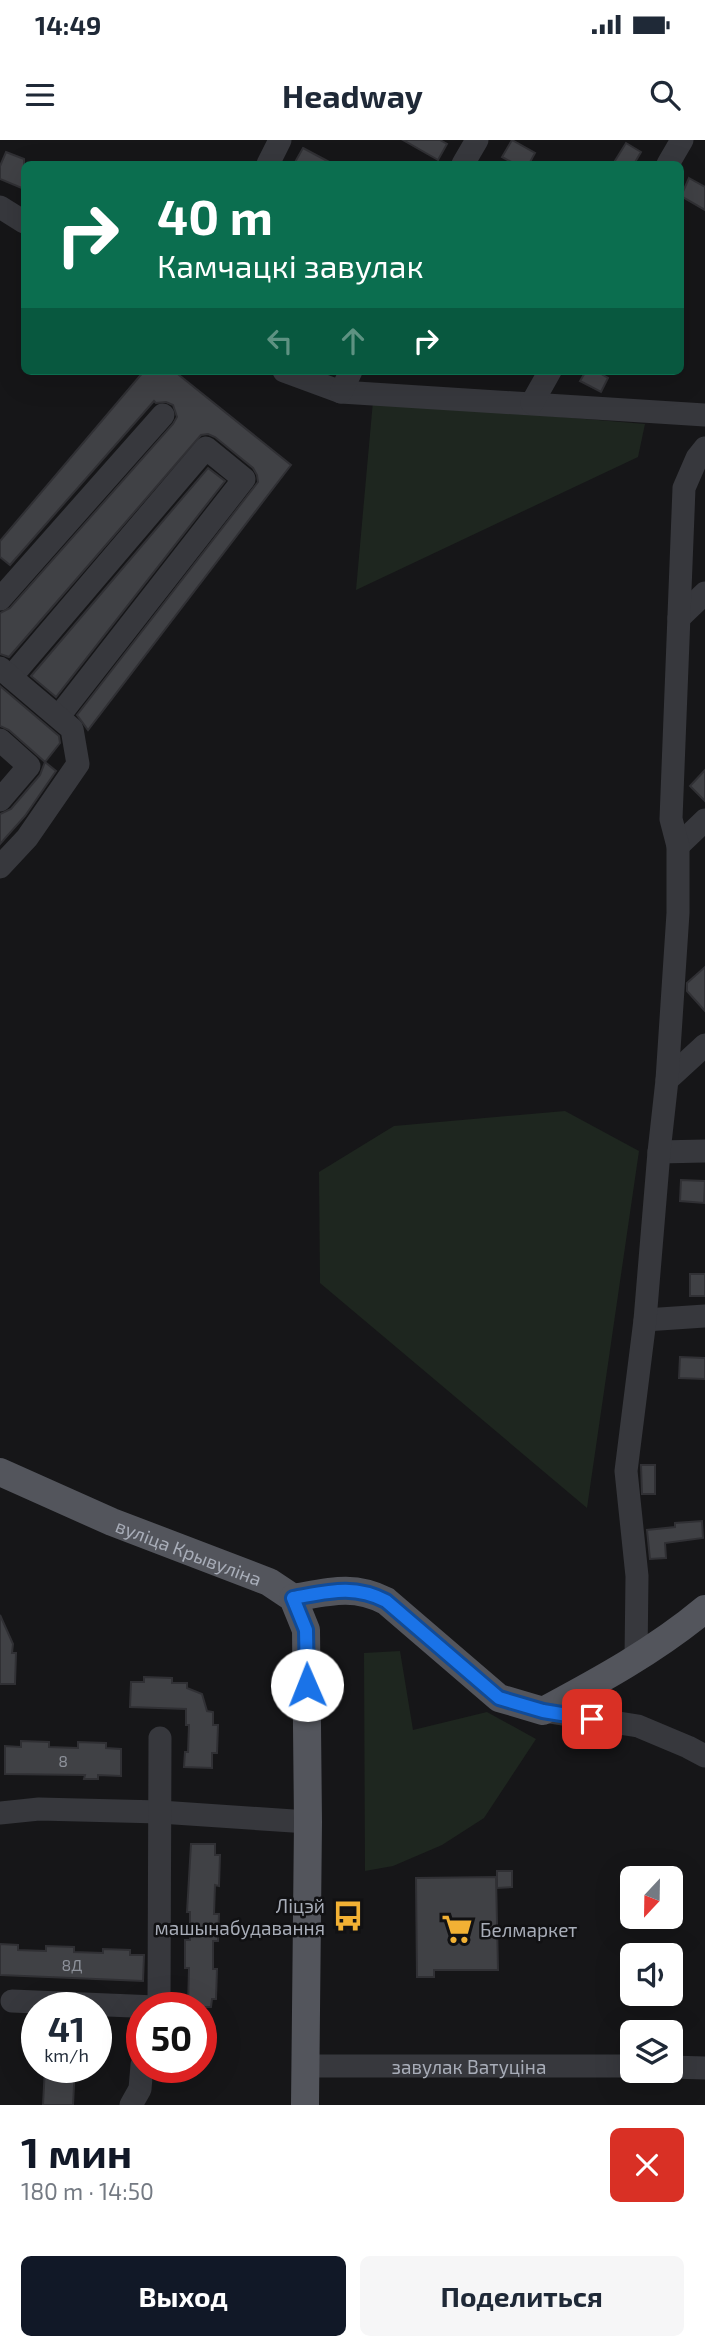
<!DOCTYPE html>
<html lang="ru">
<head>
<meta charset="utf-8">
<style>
  body { margin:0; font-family:"Exo 2",sans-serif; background:#f6f6f7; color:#1f2937; height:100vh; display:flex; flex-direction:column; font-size:26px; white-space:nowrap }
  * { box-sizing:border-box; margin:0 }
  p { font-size:23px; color:#747a83 }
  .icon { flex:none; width:38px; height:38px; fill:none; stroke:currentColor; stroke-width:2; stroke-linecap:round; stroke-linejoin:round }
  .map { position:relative; height:1965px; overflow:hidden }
  .side { display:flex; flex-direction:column; background:#fff; flex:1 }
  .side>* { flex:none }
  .top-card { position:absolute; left:21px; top:21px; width:663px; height:214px; border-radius:10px; box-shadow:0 7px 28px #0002; background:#0b6e4f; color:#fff; overflow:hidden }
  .needle { width:46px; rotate:202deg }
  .fabs { position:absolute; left:620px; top:1726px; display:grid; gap:14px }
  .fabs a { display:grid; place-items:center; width:63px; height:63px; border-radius:10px; background:#fff; box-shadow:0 7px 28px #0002; font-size:35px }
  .speed { position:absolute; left:21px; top:1852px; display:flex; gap:14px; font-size:35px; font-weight:700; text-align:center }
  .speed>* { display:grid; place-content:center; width:91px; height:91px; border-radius:50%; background:#fff; box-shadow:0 7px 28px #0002; line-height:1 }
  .speed small { font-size:18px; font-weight:400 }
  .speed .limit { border:10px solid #d22; background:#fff; color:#111 }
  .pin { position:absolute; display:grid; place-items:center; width:60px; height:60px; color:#fff; margin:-30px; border-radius:14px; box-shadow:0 4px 10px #0006 }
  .me { position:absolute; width:77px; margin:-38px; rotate:359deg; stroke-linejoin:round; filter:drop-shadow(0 0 5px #0008) }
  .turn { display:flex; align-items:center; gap:24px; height:147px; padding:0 21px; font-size:32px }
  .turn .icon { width:91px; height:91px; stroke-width:2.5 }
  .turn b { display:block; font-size:49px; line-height:60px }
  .lanes { display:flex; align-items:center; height:66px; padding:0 21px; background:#0003; justify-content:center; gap:35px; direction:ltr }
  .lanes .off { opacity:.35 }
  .round { display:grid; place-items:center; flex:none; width:74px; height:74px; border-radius:10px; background:#f6f6f7 }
  .summary { display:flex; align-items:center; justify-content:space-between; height:119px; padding:0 21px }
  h1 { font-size:42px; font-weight:700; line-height:52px; color:#111827 }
  .action { display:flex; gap:14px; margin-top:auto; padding:14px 21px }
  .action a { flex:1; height:80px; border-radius:10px; background:#111827; color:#fff; font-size:28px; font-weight:700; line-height:80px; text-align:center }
  .action a+a { background:#f6f6f7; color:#1f2937 }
  .status { display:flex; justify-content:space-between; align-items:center; height:49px; padding:0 35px; background:#fff; direction:ltr }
  .status svg { height:19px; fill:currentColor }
  header { display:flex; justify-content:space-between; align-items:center; height:91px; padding:0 21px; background:#fff; font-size:32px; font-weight:700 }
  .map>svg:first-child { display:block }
</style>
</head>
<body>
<div class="status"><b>14:49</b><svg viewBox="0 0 49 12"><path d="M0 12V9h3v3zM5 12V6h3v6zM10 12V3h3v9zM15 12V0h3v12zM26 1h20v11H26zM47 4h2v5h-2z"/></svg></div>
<header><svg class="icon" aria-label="menu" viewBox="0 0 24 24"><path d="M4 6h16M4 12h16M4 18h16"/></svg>Headway<svg class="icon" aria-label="search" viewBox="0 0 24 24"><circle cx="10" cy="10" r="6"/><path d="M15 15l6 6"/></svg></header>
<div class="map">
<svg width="705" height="1965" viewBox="0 0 705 1965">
  <rect width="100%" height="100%" fill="#161618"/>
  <g fill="#1e261f">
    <path d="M373,261L645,284L638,317L356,450Z"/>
    <path d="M565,971L639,1011L587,1368L320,1143L319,1032L394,986Z"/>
    <path d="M400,1511L413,1590L487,1572L536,1599L484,1678L442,1705L393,1726L365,1731L364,1513Z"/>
  </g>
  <g fill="#404145" stroke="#303034" stroke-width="2">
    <path d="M403,0H440L447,4L438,20Z"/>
    <path d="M512,0L535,13L529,24H515L502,17Z"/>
    <path d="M626,3L641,12L634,24H613Z"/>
    <path d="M303,8L333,24H294Z"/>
    <path d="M6,12L24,19V49L0,39V26Z"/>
    <path d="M689,38L705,47V70L681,56Z"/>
    <path d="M144,231H174L291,325L88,590L77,575L258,342L257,335L253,328L215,297L208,294L201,295L9,517L0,514V473L10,468L173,284L177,277L173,265L166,262L156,263L154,261L10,425L0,417V401Z"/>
    <path d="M586,231H596L608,238L601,252L580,241Z"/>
    <path d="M208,328L225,341L56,557L31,536Z"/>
    <path d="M0,546L59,596L60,603L45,622L9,590L0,586Z"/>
    <path d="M45,622L56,631L25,676L0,704V674L11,669L40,635Z"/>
    <path d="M705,630V661L690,646Z"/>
    <path d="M705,827V871L687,851V843Z"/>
    <path d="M681,1040L705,1041L704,1063L680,1061Z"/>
    <rect x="690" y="1134" width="15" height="22"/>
    <path d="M680,1217L705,1218V1239L679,1238Z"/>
    <path d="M641,1325H655V1354H642Z"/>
    <path d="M702,1381L703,1398L665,1403L666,1418L650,1419L647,1390L675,1387V1383Z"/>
    <path d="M0,1475L13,1504L12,1513H16L15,1544H0Z"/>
    <path d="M144,1537L172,1538V1543H187V1548L202,1554L207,1571L213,1572V1585H218L217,1613H212V1628L184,1627L185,1612H188L189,1585H186V1569L130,1567L131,1542H144Z"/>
    <path d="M21,1601L49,1602V1607L78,1608V1602L106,1603V1608L121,1609V1636L98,1635V1639H84L85,1635L5,1634V1606L21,1607Z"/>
    <path d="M191,1704H215V1715H220L219,1746L215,1745L214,1774H219L218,1801H213V1829H217L216,1859H212L211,1867H188L189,1828H185V1800H190V1772H187Z"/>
    <path d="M497,1731H512V1747L497,1748Z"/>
    <path d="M496,1737L498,1830H434V1837H417L416,1738Z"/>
    <path d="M0,1804L18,1805V1810L46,1811V1806L74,1807V1812L103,1813V1809L130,1810V1815H144L143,1841L0,1835Z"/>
    <path d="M45,1927H75L73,1965H43Z"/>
  </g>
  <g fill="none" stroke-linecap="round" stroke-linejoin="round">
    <g stroke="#37383d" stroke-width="23">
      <path d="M268,24L280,0"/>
      <path d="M463,24L477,0"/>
      <path d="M668,24L682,0"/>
      <path d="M0,67L24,82"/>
      <path d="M284,231L341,252L705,275"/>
      <path d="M341,252L351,231"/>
      <path d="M532,263L550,231"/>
      <path d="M0,459L163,275"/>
      <path d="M679,478L705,453"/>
      <path d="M11,537L206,308L244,339L59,576"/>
      <path d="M0,600L29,626L0,660"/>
      <path d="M678,706L705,680"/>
      <path d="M0,727L27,698L78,624L72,589L0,528"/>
      <path d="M667,940L705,905"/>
      <path d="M659,1012L705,1011"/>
      <path d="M645,1180L705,1176"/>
      <path d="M636,1518L637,1436L626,1331L645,1180L659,1012L667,940L678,773V706L671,679L684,348L697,318L705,308"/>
      <path d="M543,1571L638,1586L688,1607L705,1616"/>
      <path d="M0,1673L39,1669L160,1672L308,1682"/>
      <path d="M12,1861L156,1867"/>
      <path d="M159,1867L160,1598"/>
      <path id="s1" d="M306,1926H632"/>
      <path d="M670,1927L705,1928"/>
      <path d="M131,1965L140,1949L142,1925"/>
    </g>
    <g stroke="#53555c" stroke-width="28">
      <path id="s2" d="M0,1332L112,1382L269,1442L293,1458L306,1490L308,1682L305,1965"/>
      <path d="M293,1458C328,1452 353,1444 386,1461L499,1558L543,1571C599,1541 656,1510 705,1469"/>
    </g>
  </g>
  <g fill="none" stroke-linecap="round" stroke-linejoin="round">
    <g stroke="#114b97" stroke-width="18">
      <path id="route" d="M307,1545L306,1490L293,1458C328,1452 353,1444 386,1461L499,1558L543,1571L592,1579"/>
    </g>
    <use href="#route" stroke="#1a73e8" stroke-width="12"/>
  </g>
  <defs>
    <g id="bus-bare" transform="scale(2.415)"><path d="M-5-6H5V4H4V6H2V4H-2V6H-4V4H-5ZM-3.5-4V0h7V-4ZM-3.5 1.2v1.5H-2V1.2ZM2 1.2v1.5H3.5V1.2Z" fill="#f2b134" stroke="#111113" stroke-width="2.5" paint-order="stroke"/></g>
    <g id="supermarket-bare" transform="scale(2.415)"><path d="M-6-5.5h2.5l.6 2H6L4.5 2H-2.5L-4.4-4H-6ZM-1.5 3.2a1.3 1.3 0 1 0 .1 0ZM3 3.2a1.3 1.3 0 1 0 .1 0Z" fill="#f2b134" stroke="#111113" stroke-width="2.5" paint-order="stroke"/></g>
  </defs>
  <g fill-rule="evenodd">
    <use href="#bus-bare" x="348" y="1776"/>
    <use href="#supermarket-bare" x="457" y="1789"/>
  </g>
  <g text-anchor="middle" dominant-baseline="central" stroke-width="5" stroke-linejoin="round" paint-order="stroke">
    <g font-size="16" fill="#8e929b">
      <text x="63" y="1620">8</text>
      <text x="72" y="1824">8Д</text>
    </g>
    <g font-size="19" fill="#a8adb8" stroke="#111113">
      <text stroke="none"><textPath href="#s2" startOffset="205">вуліца Крывуліна</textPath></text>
      <text stroke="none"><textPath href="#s1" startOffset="163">завулак Ватуціна</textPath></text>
    </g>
    <g font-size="19" fill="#a8adb8" stroke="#111113" text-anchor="end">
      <text x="325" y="1765">Ліцэй<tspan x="325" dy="22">машынабудавання</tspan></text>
      <text x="480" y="1789" text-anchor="start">Белмаркет</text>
    </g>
  </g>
</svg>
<div class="fabs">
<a><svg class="needle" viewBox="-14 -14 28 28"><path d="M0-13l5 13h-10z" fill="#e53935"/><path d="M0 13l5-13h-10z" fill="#747a83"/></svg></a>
<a><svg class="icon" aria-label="sound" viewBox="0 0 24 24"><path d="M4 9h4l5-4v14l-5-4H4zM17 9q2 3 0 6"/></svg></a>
<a><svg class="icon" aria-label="layers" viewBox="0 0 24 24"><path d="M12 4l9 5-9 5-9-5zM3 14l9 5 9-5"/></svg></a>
</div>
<div class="speed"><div>41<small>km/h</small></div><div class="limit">50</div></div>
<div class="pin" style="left:592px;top:1579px;background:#d93025"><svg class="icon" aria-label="arrive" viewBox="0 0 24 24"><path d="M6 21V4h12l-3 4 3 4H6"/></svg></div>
<svg class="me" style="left:307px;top:1545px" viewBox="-20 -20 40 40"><circle r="19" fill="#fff"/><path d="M0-13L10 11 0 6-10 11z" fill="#1a73e8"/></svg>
<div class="top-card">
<div class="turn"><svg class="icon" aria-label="right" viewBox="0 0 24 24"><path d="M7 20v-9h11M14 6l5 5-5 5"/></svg><div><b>40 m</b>Камчацкі завулак</div></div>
<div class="lanes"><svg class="icon off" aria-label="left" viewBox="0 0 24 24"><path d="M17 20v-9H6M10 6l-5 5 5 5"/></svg><svg class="icon off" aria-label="ahead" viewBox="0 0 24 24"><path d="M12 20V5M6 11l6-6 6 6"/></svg><svg class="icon" aria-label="right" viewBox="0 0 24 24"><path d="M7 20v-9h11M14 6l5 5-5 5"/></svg></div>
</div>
</div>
<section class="side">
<div class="summary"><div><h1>1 мин</h1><p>180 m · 14:50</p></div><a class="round" style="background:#d93025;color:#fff"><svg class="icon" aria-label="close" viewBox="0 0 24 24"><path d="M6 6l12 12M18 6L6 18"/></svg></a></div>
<div class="action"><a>Выход</a><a>Поделиться</a></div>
</section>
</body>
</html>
